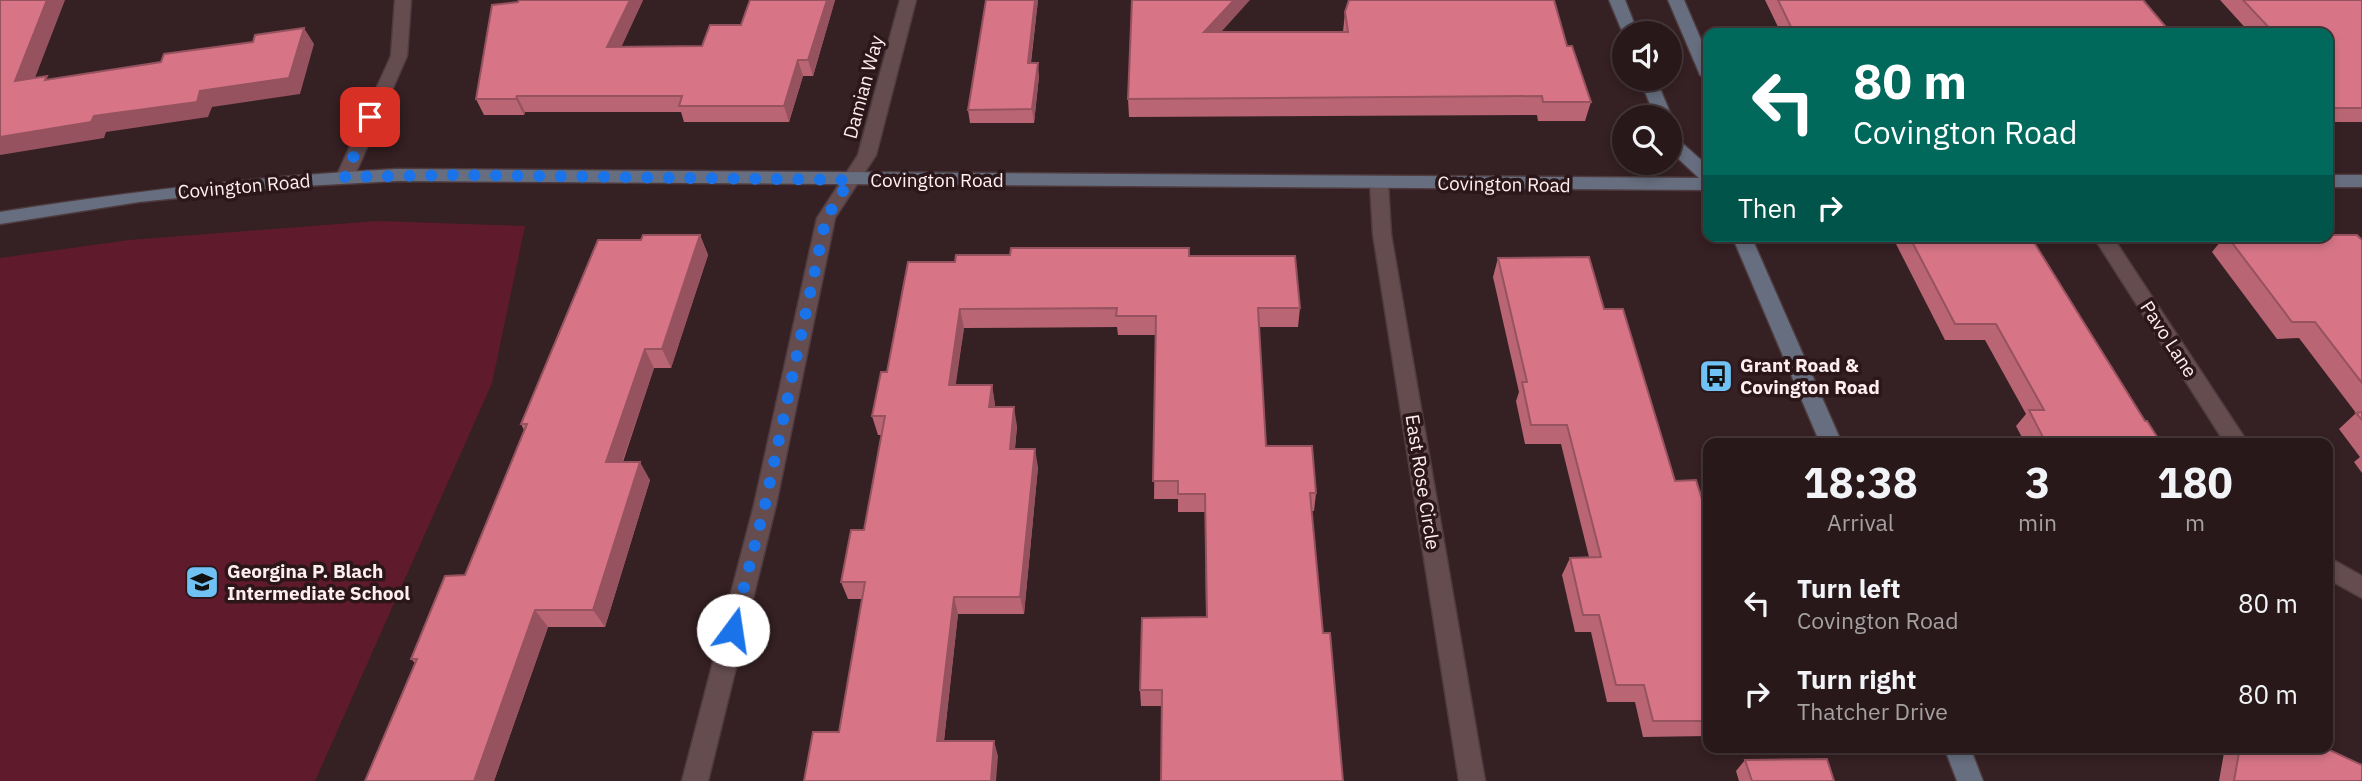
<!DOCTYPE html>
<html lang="en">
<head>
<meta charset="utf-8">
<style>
  body { margin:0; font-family:"IBM Plex Sans",sans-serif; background:#342527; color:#f1f3f6; height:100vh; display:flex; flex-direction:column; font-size:26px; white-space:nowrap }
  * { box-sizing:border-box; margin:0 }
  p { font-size:23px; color:#a5a0a2 }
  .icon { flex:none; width:38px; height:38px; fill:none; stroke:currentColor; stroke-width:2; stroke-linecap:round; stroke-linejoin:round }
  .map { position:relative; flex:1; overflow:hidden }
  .side { position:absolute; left:1703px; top:438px; width:630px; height:315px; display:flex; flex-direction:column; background:#28181a; border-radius:14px; box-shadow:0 4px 10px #0003,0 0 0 2px #443739 }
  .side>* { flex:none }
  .guide { position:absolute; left:1703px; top:28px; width:630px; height:214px; border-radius:14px; box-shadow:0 4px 10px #0003,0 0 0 2px #443739; background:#00695c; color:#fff; overflow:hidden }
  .controls { position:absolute; left:1612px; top:21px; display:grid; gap:14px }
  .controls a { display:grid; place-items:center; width:70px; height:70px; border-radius:50%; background:#28181a; box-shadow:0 4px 10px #0003,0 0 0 2px #443739; font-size:35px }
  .pin { position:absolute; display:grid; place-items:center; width:60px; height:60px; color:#fff; margin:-30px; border-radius:14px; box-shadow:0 4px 10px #0006 }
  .me { position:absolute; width:77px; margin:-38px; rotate:14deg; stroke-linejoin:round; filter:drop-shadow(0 0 5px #0008) }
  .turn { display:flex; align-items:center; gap:24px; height:147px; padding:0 35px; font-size:32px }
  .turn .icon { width:91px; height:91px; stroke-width:2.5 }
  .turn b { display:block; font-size:49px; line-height:60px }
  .then { display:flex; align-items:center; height:66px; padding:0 35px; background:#0003; gap:14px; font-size:26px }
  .eta { display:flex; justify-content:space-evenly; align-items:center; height:119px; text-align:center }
  .eta b { font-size:42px; font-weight:800; line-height:49px }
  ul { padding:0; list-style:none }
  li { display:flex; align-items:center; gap:21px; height:91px; padding:0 35px }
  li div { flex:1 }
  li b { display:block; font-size:26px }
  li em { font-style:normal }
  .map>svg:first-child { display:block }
</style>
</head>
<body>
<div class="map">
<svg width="2362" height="781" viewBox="0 0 2362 781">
  <rect width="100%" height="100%" fill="#352023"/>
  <path fill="#5f1b2c" d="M378,221L525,226L492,383L315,781H0V258L129,240Z"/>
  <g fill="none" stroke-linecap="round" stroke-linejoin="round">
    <g stroke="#4e3b3f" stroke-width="3">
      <g id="street">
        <path d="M395,0H411L407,56L354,177L351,181H339L336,177L391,56Z"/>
        <path d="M900,0H916L876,155L835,218L776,505L708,781H682L754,505L817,218L858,155Z"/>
        <path d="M1379,177L1388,183L1391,234L1485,781H1459L1373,234L1370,183Z"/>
        <path d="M2093,236H2112L2248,443H2225Z"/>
        <path d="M2328,557L2362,576V598L2328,579Z"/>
      </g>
    </g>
    <g stroke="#4e3b3f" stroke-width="3">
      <g id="secondary">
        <path d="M1609,0H1625L1638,33H1624V36Z"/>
        <path d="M1668,0H1684L1708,56V80L1700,75Z"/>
        <path d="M1640,79H1656L1672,117L1670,120V117H1655Z"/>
        <path d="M1670,127L1676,129L1682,143L1708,166V190L397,181L285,187L139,202L0,224V212C134,191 261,176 397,169L1699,178L1670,151Z"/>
        <rect x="2328" y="175" width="34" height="12"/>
        <path d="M1732,236H1751L1842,443H1820Z"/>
        <path d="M1944,747H1970L1983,781H1957Z"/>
      </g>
    </g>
    <use href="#street" fill="#644c4f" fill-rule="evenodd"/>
    <use href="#secondary" fill="#666e7f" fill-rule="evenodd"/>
  </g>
  <g fill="#b96574">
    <path d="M643,0L621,47L702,46L741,25L750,0H835L813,76H803L789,122H684L681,112H525L524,115H484L476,99Z"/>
    <path d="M986,0H1038L1031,63L1039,76L1034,123H970L968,110Z"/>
    <path d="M1765,0H2143L2171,33H1781Z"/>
    <path d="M2220,0H2362V122H2328V33H2250Z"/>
    <path d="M1345,12L1567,46L1591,102L1585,121H1538L1537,115L1129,117L1128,99L1221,32H1343Z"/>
    <path d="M700,235L708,255L671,368H654L623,462L650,480L605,627H548L494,781H365L415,663L411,659L465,575L524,430L521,424L641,240Z"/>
    <path d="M1900,236H2030L2145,421L2161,443H2025L2016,426L2026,414L1985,340H1945L1896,244Z"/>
    <path d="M2225,236H2328L2362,240V473L2354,462L2360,457L2339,429L2356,413L2299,338L2277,339L2212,252Z"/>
    <path d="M1189,256L1300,308L1298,327H1259L1266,446L1316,493L1314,511H1312L1162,706H1141L1140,690L1206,617L1205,512H1178V499H1154L1156,335H1118L1117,327L964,328L955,385H992L995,407L1017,426L1015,449L1038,467L1024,614H958L944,741L998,756L839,732L862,599H848L841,582L864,530L881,435H878L872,416L887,372L955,262Z"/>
    <path d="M1498,258L1604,309L1675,481L1708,518V736L1643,737L1635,702H1607L1591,632H1575L1562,575L1570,558L1589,557L1561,444H1525L1516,401L1519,392L1493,277Z"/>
    <path d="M2225,747H2323L2362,781H2219Z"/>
    <path d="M1745,760L1834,781H1739L1736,771Z"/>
  </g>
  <g fill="#96525e">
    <path d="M47,0H65L28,96L15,81Z"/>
    <path d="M630,0H643L614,63L607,47Z"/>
    <path d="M827,0H835L813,76L808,60Z"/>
    <path d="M1035,0H1038L1029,76L1028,63Z"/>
    <path d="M1234,0H1250L1204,51V32Z"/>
    <path d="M304,28L314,44L300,94L212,107L208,117L106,132L104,138L0,155V137L94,116Z"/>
    <path d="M798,60L803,76L789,122L784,106Z"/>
    <path d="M1038,63L1039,76L1034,123L1032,109Z"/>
    <path d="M517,96L525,112L524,115L516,99Z"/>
    <path d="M700,235L708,255L671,368L662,349Z"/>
    <path d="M960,309L964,328L953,404L949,385Z"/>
    <path d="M645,349L654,368L616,480L606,462Z"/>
    <path d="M992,385L995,404L993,426L989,407Z"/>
    <path d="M1014,407L1017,426L1013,467L1010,449Z"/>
    <path d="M1035,449L1038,467L1024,614L1020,597Z"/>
    <path d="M640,462L650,480L605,627L593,610Z"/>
    <path d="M954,597L958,614L942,757L937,741Z"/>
    <path d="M535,610L548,627L494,781H474Z"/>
    <path d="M994,741L998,756L996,781H991Z"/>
  </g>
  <g fill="#d77587" stroke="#96525e" stroke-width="2">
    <path d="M0,0H47L15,81L47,76L45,80L161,62L164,54L253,42L255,35L304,28L289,78L200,91L197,102L94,116L91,122L0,137Z"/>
    <path d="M519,0H630L607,47L702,46L710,25H741L750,0H827L808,60H798L784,106H679L682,96H517L516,99H476L492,5L518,2Z"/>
    <path d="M986,0H1035L1028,63H1038L1032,109L968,110Z"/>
    <path d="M1132,0H1234L1204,32H1348L1345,12L1349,0H1554L1567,46H1572L1591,102H1543L1542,96L1128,99Z"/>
    <path d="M1778,0H2143L2171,33H1794Z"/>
    <path d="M2243,0H2362V108H2328V33H2274Z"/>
    <path d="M643,235H700L662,349H645L606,462H640L593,610H535L474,781H365L417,659H411L445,576L465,575L527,424H521L598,240H641Z"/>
    <path d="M2328,235H2357L2362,240V383L2315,322H2292L2227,236H2328Z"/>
    <path d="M1909,236H2030L2145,421H2147L2161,443H2046L2029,410H2044L1996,324H1955Z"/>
    <path d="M1011,248H1189V256H1295L1300,308H1258L1266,446H1312L1316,493H1310L1323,633H1330L1343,781H1161L1162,690H1140L1142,618L1207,617L1205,494H1178V481H1153L1156,316H1116L1117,308L960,309L949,385H992L989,407H1014L1010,449H1035L1020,597H954L937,741H994L991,781H804L813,732H839L865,582H841L851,530H864L885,416H872L881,372H887L908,262H955L956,255H1010Z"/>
    <path d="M1589,257L1604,309H1623L1675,481L1696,480L1708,518V721H1653L1644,685H1616L1599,615H1583L1570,558L1601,557L1567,425H1531L1522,382H1527L1498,258Z"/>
    <path d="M2362,412V420L2356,413Z"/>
    <path d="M2240,747H2323L2362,765V781H2234Z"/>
    <path d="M1827,759L1834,781H1752L1745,760Z"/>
  </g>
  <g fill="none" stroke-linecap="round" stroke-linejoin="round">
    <path stroke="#1a73e8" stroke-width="12" stroke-dasharray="0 21.6" d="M370,117L345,177L459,175L850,180L826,218L765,505L733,630"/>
  </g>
  <defs>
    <g id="bus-square" transform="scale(1.75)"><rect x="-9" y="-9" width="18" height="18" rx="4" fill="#70c2f4" stroke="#2b161a"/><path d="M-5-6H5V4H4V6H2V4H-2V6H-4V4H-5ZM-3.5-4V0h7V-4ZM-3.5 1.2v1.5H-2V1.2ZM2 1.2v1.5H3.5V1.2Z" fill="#111"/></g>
    <g id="school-square" transform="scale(1.75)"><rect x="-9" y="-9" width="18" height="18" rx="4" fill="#70c2f4" stroke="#2b161a"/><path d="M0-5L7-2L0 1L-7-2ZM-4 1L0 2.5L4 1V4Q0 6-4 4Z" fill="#111"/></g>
  </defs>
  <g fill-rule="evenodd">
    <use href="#bus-square" x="1716" y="376"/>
    <use href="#school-square" x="202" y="582"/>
  </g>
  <g text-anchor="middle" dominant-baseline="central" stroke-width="7" stroke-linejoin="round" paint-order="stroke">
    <g font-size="19" fill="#feeef0" stroke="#2b161a">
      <text transform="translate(863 87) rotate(-75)">Damian Way</text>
      <text x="937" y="180">Covington Road</text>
      <text transform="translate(1504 184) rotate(1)">Covington Road</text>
      <text transform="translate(244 186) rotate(-5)">Covington Road</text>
      <text transform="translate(2169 339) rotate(57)">Pavo Lane</text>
      <text transform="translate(1423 482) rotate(81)">East Rose Circle</text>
    </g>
    <g font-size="19" font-weight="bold" fill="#feeef0" stroke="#2b161a" text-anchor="start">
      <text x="1740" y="365">Grant Road &amp;<tspan x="1740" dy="22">Covington Road</tspan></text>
      <text x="227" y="571">Georgina P. Blach<tspan x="227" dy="22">Intermediate School</tspan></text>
    </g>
  </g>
</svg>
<div class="controls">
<a><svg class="icon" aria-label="sound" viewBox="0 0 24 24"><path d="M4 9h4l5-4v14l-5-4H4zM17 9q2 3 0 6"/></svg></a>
<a><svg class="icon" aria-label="search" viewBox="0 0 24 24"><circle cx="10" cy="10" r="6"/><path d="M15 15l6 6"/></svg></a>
</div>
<div class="pin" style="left:370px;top:117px;background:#d93025"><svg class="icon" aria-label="arrive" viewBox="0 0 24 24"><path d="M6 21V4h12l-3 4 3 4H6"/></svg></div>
<svg class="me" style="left:733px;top:630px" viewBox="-20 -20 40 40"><circle r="19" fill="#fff"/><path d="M0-13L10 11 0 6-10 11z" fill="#1a73e8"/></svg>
<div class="guide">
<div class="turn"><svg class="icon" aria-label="left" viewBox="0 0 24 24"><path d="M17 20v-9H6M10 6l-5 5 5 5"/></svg><div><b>80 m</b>Covington Road</div></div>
<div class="then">Then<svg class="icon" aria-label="right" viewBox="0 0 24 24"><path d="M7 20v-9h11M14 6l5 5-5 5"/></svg></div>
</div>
<section class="side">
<div class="eta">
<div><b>18:38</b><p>Arrival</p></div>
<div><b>3</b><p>min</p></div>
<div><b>180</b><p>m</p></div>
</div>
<ul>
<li><svg class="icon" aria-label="left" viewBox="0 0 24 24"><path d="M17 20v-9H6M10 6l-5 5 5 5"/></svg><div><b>Turn left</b><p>Covington Road</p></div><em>80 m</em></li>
<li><svg class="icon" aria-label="right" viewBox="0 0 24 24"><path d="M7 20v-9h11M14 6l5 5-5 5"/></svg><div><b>Turn right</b><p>Thatcher Drive</p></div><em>80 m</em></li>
</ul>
</section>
</div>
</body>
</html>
